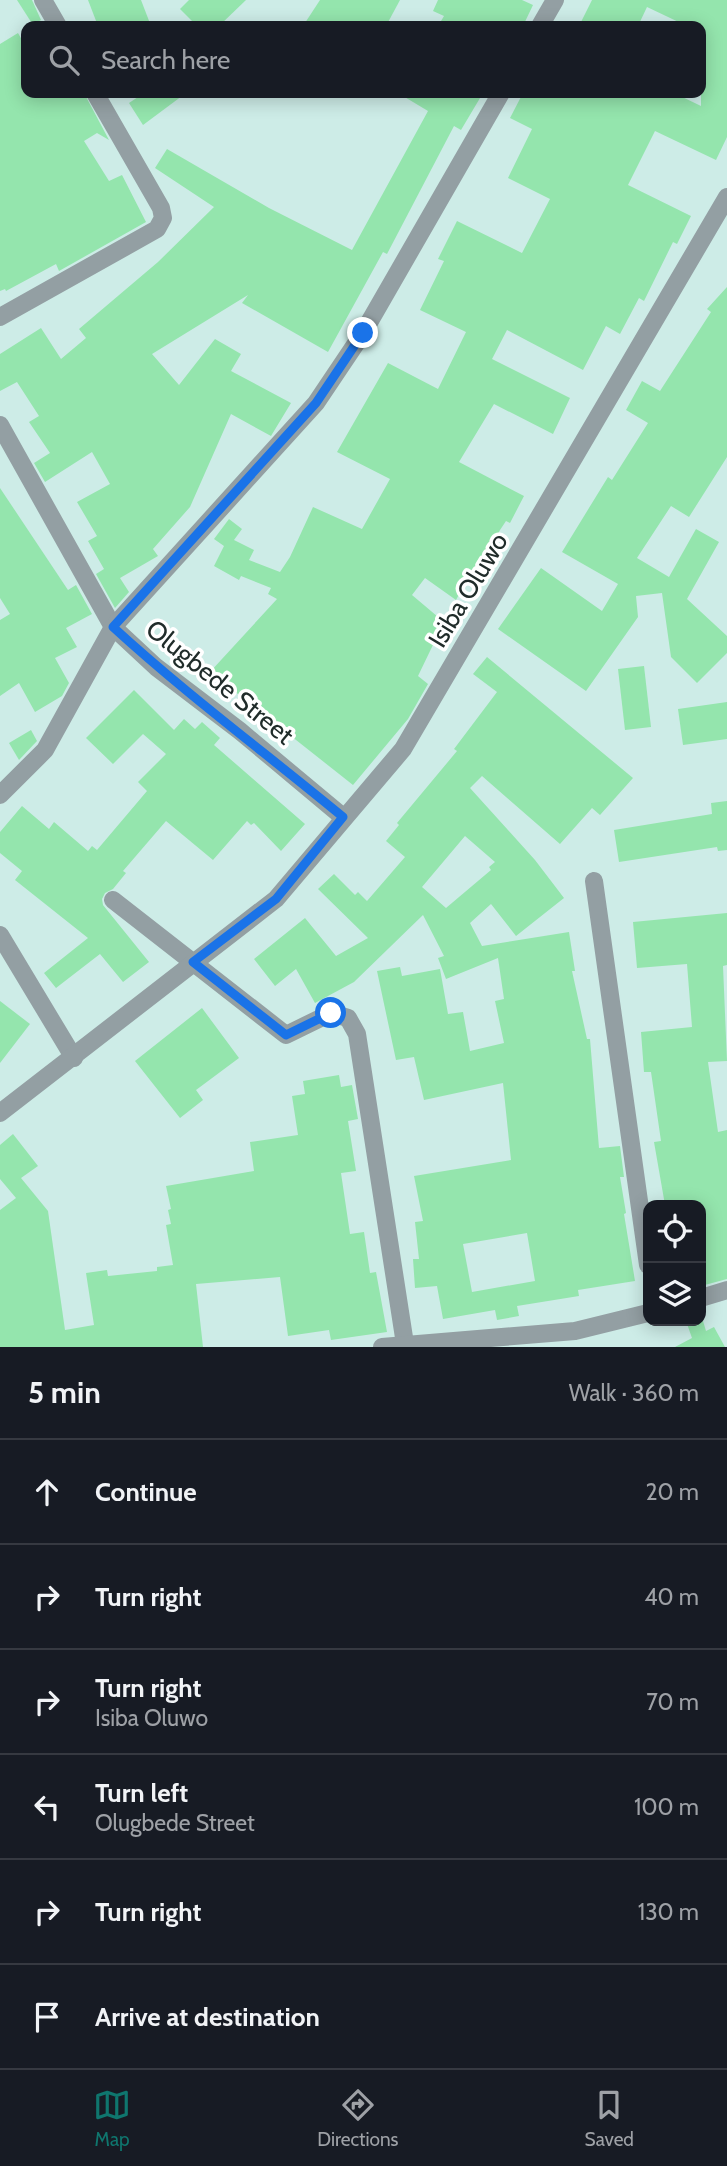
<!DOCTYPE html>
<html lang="en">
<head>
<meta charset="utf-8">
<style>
	:root { --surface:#171b24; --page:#20242c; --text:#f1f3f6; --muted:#9ea1a6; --line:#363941; --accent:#0f766e }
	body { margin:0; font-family:Cabin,sans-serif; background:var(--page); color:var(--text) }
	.controls { position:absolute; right:21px; bottom:21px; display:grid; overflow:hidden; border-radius:14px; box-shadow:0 4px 18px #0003 }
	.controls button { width:63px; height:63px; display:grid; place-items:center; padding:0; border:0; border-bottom:2px solid var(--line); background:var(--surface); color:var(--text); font:35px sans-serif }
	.stop { position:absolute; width:21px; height:21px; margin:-16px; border:5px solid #1a73e8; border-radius:50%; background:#fff }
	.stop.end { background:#1a73e8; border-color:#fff; box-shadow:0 2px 7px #0008 }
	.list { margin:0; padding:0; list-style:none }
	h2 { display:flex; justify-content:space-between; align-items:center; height:91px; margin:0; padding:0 28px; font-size:30px }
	h2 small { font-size:23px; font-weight:400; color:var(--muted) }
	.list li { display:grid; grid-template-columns:46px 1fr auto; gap:21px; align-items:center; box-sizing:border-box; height:105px; padding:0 28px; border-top:2px solid var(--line) }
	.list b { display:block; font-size:26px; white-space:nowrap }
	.list p { margin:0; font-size:23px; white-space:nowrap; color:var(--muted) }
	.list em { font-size:23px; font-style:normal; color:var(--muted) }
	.icon { flex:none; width:38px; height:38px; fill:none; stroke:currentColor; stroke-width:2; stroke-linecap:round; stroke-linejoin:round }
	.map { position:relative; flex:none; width:727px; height:1347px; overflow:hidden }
	.search { position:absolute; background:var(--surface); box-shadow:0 4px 18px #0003; left:21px; right:21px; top:21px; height:77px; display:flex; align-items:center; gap:18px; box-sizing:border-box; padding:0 24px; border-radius:14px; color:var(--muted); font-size:26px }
	.sheet { height:721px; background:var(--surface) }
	nav { display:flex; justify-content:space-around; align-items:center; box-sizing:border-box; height:98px; border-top:2px solid var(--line); background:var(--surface); font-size:19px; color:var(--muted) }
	nav a { display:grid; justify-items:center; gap:4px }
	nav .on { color:var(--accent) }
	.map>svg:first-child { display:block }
	.building { fill:#94e5ad; fill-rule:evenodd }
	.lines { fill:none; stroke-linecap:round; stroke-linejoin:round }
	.minor { stroke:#939fa3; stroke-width:18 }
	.route { stroke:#1a73e8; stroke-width:9 }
	.labels { text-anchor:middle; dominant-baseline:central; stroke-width:7; stroke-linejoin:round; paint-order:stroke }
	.street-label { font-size:26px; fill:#202c2a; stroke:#fff }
</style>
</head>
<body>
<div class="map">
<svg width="727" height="1347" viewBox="0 0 727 1347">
	<rect width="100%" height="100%" fill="#cdece7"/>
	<g class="building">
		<path d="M17,0h15l9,20 -8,5z"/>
		<path d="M88,0h53l10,26h-53z"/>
		<path d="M189,0h57l-27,26h-22l-17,-17z"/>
		<path d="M320,0h80l-14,26h-83z"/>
		<path d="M438,0h84l11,5 -10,21h-85l6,-10 -11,-5z"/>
		<path d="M592,0h135v137l-11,23 -61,-29 -27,54 63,31 -14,28 -4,-2 -29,59 -5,-3 -19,36 -14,-8 -23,44 -76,-40 -15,29 78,39 -17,36 -59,-30 -35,58 65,34 -14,27 -4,-2 -6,9 -27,50 -5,-2 -12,22 -31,-22 -13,17 32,27 -26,54 10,8 -20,35 -55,66 -143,-113 67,-73 -9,-5 3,-6 -30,-12 -2,4 -25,-14 10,-20 -10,-7 15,-20 13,10 -8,11 20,10 -5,10 31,12 10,-15 23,-50 49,22 28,-50 -53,-27 51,-89 50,26 28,-57 -46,-22 24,-49 -6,-2 19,-38 65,32 28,-54 -42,-21 24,-49 -22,-11 13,-25h151l27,13v-80h-14l-40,-19 -9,19h-59z"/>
		<path d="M18,33l8,14v46h58l25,47 -12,-7 -13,8 25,40 13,-6 24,47 -87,49 -3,-7 -50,27 -1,-2 -5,2v-247z"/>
		<path d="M144,93h42l-43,32 -14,-22z"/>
		<path d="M398,93h85l-22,37 -7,-4 -67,128 -4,-2 -55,100 -86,-49 6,-8 -96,59 27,31 36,-46 26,15 -10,17 60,32 -20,33 -40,-22 -41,93 -37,42 5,7 -38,22 9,14 -14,16 -19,-34 8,-5 -16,-28 9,-5 -20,-34 33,-18 -18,-32 -47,30 -11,-19 16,-10 -21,-31 10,-6 -22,-34 -17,9v-37l41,-26 20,31 25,-21 -7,-9 79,-67 56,-55 -59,-39 12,-19 102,59 83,42 76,-139z"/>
		<path d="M727,287v170l-38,60 -18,-11 -34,52 32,19 27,-48 23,13 -32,57 40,37v17l-30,30 -26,-26 -9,-64 -26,3 2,21 -52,74 -88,-62 43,-61 61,43 16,-27 -56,-32 46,-75 4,3 36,-57 -22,-13 16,-29 18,10 51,-79 -4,-3z"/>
		<path d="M0,488l68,102 8,-5 16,29 -26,14 11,19 -22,11 14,25 -7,13 -27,16 -16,-29 -19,13v-76l10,-6 -10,-16z"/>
		<path d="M487,657l146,121 -33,37 -8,-7 -32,36 -78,-68 -12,12 65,72 29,38 -48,38 -25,-32 -21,19 12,23 87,-14 6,39h-3l15,68h3l9,109 21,-2 4,31h-4l6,36 -2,1 11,67 -57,9 1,6 -62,10 2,10 -22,4 -2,-10 -52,9 -6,-33 -22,2 -2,-29h6l-4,-37 8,-1 -9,-45 97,-16 -8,-77 -79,17 -10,-43 -18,3 -19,-89 23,-4 2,9 38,-7 8,45 15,-2 7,39 34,-8 -9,-42 9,-2 -6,-41 -52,21 -8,-21 6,-2 -21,-41 -69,67 -39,21 -19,-34 -21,17 -21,-27 51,-41 31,38 32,-18 -50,-49 16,-15 21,21 3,-3 9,9 38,-44 -19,-16 13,-16 -2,-2 60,-72 -3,-2 43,-57 -24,-18zM465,836l30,26 -6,5 2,3 -45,38 -24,-21zM527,1233l8,48 -63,11 -9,-48z"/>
		<path d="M644,666l7,61 -26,3 -7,-61z"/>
		<path d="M134,690l40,40 10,-11 11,10 7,-7 18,16 -6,7 91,79 -24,27 -27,-28 -3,2 -4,-4 -34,39 -47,-39 -43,50 3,2 -13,16 -8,4 -3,6 1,6 46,57 -26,20 -23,-28 -44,34 -12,-15 44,-35 -73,-58 7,-9 -22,-18v-21l22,-26 27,23 5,-7 34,29 4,-5 5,4 50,-59 -9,-9 28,-28 -23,-20 -30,30 -27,-26z"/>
		<path d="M727,702v37l-44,6 -5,-36z"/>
		<path d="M31,730l6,11 -18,19 -10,-17z"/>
		<path d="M727,801v49l-9,1 -1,-4 -98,15 -5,-32 98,-16 -1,-11z"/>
		<path d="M727,913v52l-4,1 4,95 -19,1 10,70 9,-2v149l-26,7v-81h-36l-11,-63 7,-1 -10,-69h-7l-3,-40 51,-5 -5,-63 -50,4 -4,-46z"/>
		<path d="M0,1001l30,23 -30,39z"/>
		<path d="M202,1008l37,50 -43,32 7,10 -23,18 -45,-57z"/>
		<path d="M339,1075l2,12 11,-2 6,34 -10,2 8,50 -15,2 9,61 14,-2 6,41 6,-1 11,60 -56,8 -2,-10 -41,6 -8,-59 -84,7 7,63h-203v-137l16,-12 -16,-19v-34l13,-11 25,32 -17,12 27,33 17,119 29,-5 -8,-52 21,-3 1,6 49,-5v-4l16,-2 -7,-40 5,-1 -3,-14 3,-1 -5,-23 88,-15 -4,-29 48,-7 -6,-39 13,-2 -2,-13z"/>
		<path d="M686,1321h17l3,10 8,-4 11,20h-50l17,-9z"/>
	</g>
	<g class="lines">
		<g class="minor">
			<path d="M43,0l15,26"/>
			<path d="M540,26l15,-26"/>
			<path d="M0,317l157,-88 6,-11 -2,-10 -66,-115"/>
			<path d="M0,425l113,202 43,40 84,64 103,86"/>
			<path d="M0,795l45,-45 68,-123 203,-224 47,-70 138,-240"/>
			<path d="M594,881l54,384"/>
			<path d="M113,900l173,135 45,-22 17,5 9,16 48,310"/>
			<path d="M0,935l74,123"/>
			<path d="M0,1113l276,-214 127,-150 324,-552"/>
			<path d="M701,1298l26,-8"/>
			<path d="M382,1347l193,-16 73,-18"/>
		</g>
	</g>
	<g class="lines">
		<path class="route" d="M331,1013l-45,22 -93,-73 83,-63 67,-82c-76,-63 -157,-123 -230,-190l203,-224 47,-70"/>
	</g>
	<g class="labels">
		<g class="street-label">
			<text transform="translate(468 590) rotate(-59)">Isiba Oluwo</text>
			<text transform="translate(220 682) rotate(39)">Olugbede Street</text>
		</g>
	</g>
</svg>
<div class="controls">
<button><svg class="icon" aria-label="locate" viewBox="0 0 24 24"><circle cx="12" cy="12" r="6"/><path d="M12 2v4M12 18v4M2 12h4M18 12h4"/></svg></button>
<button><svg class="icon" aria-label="layers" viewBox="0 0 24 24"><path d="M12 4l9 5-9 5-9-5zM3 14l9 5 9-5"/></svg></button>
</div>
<div class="stop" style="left:331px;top:1013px"></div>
<div class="stop end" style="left:363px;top:333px"></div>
<div class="search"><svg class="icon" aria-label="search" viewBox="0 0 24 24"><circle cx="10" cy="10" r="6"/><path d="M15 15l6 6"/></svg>Search here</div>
</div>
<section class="sheet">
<h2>5 min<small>Walk · 360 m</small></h2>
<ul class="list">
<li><svg class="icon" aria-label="ahead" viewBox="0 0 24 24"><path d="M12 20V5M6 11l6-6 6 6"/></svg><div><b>Continue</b></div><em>20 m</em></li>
<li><svg class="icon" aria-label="right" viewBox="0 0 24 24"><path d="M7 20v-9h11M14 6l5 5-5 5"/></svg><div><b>Turn right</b></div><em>40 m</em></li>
<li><svg class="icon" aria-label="right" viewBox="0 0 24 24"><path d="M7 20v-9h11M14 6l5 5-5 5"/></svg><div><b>Turn right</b><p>Isiba Oluwo</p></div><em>70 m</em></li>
<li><svg class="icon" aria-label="left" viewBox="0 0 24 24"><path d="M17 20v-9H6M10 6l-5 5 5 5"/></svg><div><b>Turn left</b><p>Olugbede Street</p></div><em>100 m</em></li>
<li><svg class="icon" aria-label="right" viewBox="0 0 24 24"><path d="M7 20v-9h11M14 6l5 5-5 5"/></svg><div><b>Turn right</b></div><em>130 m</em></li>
<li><svg class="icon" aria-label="arrive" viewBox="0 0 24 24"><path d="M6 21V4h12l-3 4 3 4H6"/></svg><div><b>Arrive at destination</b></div></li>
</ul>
</section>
<nav>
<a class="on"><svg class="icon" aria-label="map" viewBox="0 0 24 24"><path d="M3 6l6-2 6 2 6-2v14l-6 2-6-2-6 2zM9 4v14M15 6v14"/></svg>Map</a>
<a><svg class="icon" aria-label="directions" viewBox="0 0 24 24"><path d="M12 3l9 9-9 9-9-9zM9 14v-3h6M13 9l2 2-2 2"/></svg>Directions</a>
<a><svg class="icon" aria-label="saved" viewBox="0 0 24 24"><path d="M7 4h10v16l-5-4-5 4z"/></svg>Saved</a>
</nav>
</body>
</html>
